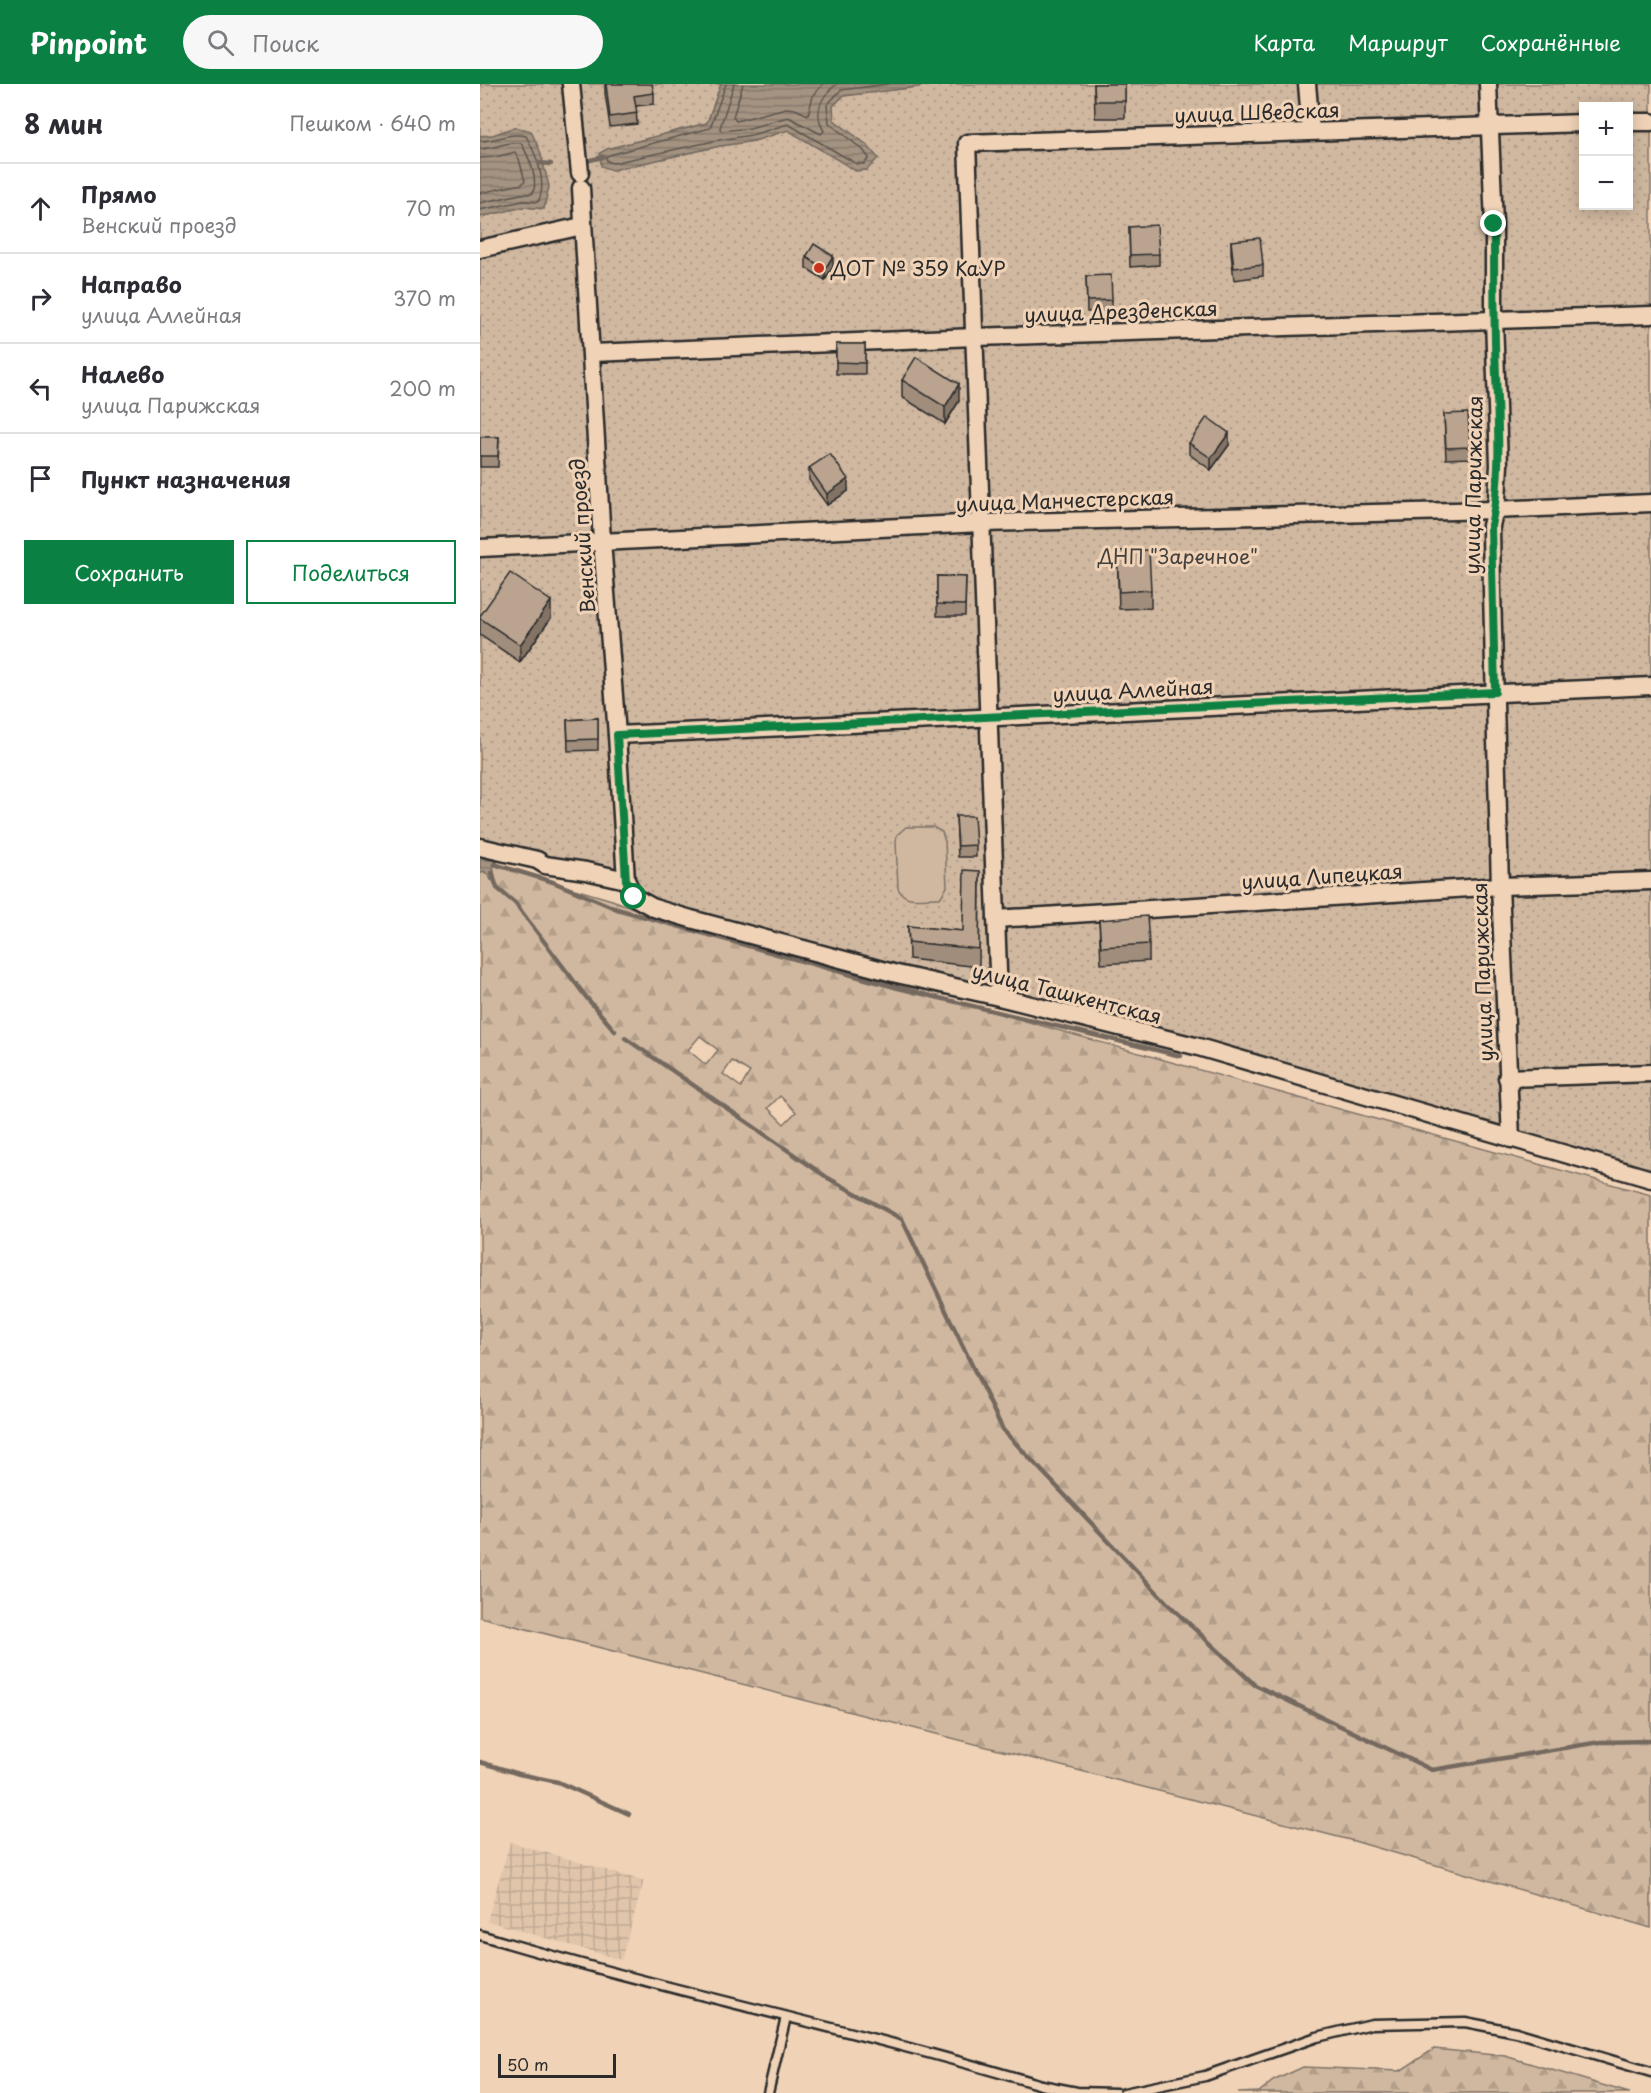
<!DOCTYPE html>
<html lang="ru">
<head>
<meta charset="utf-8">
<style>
	:root { --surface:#fff; --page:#f7f7f7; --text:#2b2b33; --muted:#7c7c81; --line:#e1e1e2; --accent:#0b8043 }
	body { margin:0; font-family:"Playpen Sans",sans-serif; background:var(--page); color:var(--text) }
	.controls { position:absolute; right:18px; top:18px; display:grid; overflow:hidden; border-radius:0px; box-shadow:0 3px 15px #0003 }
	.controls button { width:54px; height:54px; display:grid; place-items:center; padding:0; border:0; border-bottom:2px solid var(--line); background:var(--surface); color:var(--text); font:30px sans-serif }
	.scale { position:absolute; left:18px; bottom:15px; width:118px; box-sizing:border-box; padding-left:6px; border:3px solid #2b2b2b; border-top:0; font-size:16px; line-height:21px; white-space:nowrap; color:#2b2b2b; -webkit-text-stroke:4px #f0d3b7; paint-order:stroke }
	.stop { position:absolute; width:18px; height:18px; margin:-14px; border:4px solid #0b8043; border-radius:50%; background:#fff }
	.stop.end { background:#0b8043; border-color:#fff; box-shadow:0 2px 6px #0008 }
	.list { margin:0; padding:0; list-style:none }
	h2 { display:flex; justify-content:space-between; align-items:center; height:78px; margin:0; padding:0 24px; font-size:26px }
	h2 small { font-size:20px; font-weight:400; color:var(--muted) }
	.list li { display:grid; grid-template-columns:39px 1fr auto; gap:18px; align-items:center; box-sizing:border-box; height:90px; padding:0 24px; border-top:2px solid var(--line) }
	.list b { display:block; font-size:22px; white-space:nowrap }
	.list p { margin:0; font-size:20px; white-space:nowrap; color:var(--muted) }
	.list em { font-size:20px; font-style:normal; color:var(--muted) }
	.actions { display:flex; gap:12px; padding:18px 24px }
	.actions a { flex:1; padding:14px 0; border:2px solid var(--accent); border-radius:0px; text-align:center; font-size:21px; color:var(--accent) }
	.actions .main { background:var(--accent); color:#fff }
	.icon { flex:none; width:33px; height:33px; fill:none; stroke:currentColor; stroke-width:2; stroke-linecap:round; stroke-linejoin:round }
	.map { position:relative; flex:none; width:1171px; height:2009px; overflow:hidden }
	header { display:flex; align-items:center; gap:36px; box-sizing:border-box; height:84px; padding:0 30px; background:var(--accent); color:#fff }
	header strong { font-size:28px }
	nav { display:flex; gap:33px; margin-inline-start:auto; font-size:21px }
	.search { width:420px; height:54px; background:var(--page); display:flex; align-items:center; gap:15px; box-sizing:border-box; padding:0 21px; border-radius:33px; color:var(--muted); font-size:22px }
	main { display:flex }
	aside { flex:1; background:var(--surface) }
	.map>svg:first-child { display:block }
	.industrial { fill:url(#industrial-grid) }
	.grass { fill:url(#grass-dots); stroke:#7e7266; stroke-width:1.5; fill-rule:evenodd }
	.forest { fill:url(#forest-firs); stroke:#7e7266; stroke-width:1.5; fill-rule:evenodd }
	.pitch { fill:#d0b8a0; stroke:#7e7266; stroke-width:1.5 }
	.water { fill:url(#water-rules); stroke:#74695f; stroke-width:1.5 }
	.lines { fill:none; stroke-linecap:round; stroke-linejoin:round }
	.shore { stroke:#5b554d; stroke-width:1.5 }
	.stream { stroke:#74695f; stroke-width:4.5 }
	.lane-casing { stroke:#2b2b2b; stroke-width:13 }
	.street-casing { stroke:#2b2b2b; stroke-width:21 }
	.lane { stroke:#f0d3b7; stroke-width:8 }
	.street { stroke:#f0d3b7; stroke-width:16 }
	.wall { fill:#a08d7c; stroke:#2b2b2b; stroke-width:1.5 }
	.shaded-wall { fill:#827365; stroke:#2b2b2b; stroke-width:1.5 }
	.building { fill:#baa490; stroke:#2b2b2b; stroke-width:1.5 }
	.route { stroke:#0b8043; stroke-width:8 }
	.poi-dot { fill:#c8321e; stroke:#f0d3b7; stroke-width:2 }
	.labels { text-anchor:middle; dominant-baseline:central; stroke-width:6; stroke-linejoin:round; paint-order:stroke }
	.street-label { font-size:20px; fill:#2b2b2b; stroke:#f0d3b7 }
	.poi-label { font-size:20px; fill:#2b2b2b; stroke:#f0d3b7; text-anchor:start }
	.park-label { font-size:20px; fill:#44403d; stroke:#f0d3b7 }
</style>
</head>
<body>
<header>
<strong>Pinpoint</strong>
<div class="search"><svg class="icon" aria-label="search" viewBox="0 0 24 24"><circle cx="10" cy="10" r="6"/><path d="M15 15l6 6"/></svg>Поиск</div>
<nav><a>Карта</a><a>Маршрут</a><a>Сохранённые</a></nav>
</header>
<main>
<aside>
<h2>8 мин<small>Пешком · 640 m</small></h2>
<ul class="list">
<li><svg class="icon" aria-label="ahead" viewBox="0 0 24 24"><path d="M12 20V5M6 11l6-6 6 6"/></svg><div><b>Прямо</b><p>Венский проезд</p></div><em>70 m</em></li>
<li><svg class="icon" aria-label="right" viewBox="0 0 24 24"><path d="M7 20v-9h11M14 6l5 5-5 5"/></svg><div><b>Направо</b><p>улица Аллейная</p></div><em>370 m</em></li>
<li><svg class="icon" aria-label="left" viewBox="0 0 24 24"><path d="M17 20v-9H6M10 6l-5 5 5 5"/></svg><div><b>Налево</b><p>улица Парижская</p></div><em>200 m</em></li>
<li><svg class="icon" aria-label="arrive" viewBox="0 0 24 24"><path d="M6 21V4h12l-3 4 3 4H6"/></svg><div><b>Пункт назначения</b></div></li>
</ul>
<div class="actions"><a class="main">Сохранить</a><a>Поделиться</a></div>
</aside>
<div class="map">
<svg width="1171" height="2009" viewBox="0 0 1171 2009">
	<defs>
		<pattern id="industrial-grid" width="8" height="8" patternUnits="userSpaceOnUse" patternTransform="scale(1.5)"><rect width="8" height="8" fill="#e0c5ab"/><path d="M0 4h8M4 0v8" fill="none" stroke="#c0a993"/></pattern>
		<pattern id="grass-dots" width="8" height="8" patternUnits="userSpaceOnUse" patternTransform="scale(1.5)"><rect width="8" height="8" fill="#d0b8a0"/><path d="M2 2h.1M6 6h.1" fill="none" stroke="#b39e8a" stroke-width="1.8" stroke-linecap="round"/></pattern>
		<pattern id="forest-firs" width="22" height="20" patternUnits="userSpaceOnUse" patternTransform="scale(1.5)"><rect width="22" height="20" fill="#d0b8a0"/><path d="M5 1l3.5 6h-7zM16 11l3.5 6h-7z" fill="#b39e8a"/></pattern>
		<pattern id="water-rules" width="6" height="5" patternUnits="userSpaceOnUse" patternTransform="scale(1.5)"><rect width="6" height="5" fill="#a49381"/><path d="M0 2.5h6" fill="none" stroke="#86786a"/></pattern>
	</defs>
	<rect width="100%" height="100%" fill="#f0d3b7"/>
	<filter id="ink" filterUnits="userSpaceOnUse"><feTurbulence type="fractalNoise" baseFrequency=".0167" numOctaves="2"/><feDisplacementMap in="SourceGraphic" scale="12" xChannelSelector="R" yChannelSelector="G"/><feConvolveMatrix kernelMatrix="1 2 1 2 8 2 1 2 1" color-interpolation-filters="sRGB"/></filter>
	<g filter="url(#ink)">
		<path class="industrial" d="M30,1758l134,39 -23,79 -134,-39z"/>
		<path class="grass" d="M0,0h241l-14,39 -100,26 5,21 108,-24 34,-5 34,-11 68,40 11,-25 -34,-25v-14l10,-10 75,-9 12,-3h721v1095l-122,-35 -880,-238 -30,-27 -139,-32v-630l44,-10 20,2 -29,-82 -22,8 -13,1zM1104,22h44v100h-44z"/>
		<g class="forest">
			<path d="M16,782l116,34 57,21 645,181 337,93v733l-297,-87 -874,-224v-743l4,-4 4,3 3,7 4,-3 -2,-10zM220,952l18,14 -12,15 -18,-15zM252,977l18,11 -9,15 -18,-13zM300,1012l16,16 -12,12 -16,-16z"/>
			<path d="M954,1965l71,7 124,37h-391l21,-1 14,-11 30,-14 97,4z"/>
		</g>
		<path class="pitch" d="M426,743h27l9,5 3,10 2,45 -7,11c-15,-1 -36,6 -42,-10l-2,-47 1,-6z"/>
		<g class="water">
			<path d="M241,0h209l-12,3 -75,9 -10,10 1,14 33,25 11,13 -11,12 -11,1 -68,-41 -34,11 -34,5 -108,24 -11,-4 -1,-13 7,-4 100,-26z"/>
			<path d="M35,43l16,4 9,20 9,35 -5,23 -20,-2 -44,10v-81l13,-1z"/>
			<path d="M8,771l5,2 5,7 -5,4 2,9 -2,4 -9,-10 -4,3v-16z"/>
		</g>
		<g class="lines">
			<g class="shore">
				<path d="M246,0l-16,44 -101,27 -3,2 1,4 6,2 106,-23 33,-5 36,-11 69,40h7l5,-6 -6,-8 -34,-27 -2,-18 14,-15 48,-6"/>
				<path d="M254,0l-14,44 1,3 29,-3 38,-11 33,17 3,-3c-11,-19 -3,-35 13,-47"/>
				<path d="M263,0l-10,33 3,4 50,-13 9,1 13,6 5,-19 10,-12"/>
				<path d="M0,57c16,0 30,-9 46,-5 10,18 22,47 12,66l-15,-1 -43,9"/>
				<path d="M0,65c12,0 32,-9 41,-6 7,12 19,38 11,51h-11l-41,9"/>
				<path d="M0,74l16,-1 19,-5 4,7 6,22 -3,3 -42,9"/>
			</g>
			<g class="stream">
				<path d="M106,77l17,-4"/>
				<path d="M59,79l12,1"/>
				<path d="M14,780l59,18 64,27 281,79 283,68"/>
				<path d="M12,789l5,15 18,15 71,94 29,34"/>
				<path d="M145,954l203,140 74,41 101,211 166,175 86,80 177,85 168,-28 51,-1"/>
				<path d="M0,1678l39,12 39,8 71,32"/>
			</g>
			<g class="lane-casing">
				<g id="lane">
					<path d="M0,1851c185,56 375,94 561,150l36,7 39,1"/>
					<path d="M288,2009l18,-76"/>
					<path d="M644,2009l81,-17 112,-39 55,-13 93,-2 51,10 135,40"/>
				</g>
			</g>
			<g class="street-casing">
				<g id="street">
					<path d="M91,0l9,89"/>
					<path d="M827,0l4,47"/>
					<path d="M1008,0l6,140v95l5,146 -2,34 -6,27 1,66 8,294 11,253"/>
					<path d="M1148,38h23"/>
					<path d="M101,104l21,353 15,194 9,145 8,17 20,11 37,11 206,55 102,23 196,49 456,133"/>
					<path d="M0,165l102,-23"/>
					<path d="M113,269l382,-16 676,-22"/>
					<path d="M0,464l501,-25 513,-13 157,-7"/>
					<path d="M137,651l1034,-49"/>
					<path d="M0,763l57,13 8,5 41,6 40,9"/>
					<path d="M516,835l504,-33 151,-5"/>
					<path d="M519,913l-32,-854 617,-20"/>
					<path d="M1027,994l144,-5"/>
				</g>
			</g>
			<use href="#lane" class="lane"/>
			<use href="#street" class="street"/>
		</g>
		<g class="wall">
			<path d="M125,0l49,9v11l-18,2 1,18 -27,3 -5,-34z"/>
			<path d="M614,0h31v34h-30z"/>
			<path d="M649,143l30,27v11l-29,2z"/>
			<path d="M751,157l32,24v11l-29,4 -3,-27z"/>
			<path d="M326,173l27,10 -8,13 -19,-12z"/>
			<path d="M606,192l26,24v11l-25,1z"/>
			<rect x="356" y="260" width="29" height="30"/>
			<path d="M422,296l57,21 -14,23 -43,-27z"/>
			<path d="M964,330l26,33v11l-24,1z"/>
			<path d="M0,353h19l-1,30h-18z"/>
			<path d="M709,359l40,2 -18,25 -22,-16z"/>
			<path d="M329,384l39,23 -21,14 -18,-25z"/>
			<path d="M637,467l34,39v18l-32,1z"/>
			<path d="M457,492l29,1 -1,39h-28z"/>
			<path d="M0,532l71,2 -31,44 -40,-27z"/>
			<path d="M118,634v32l-30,1 -1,-31z"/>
			<path d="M476,732l20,29v12h-18z"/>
			<path d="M500,787l-1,96 -70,-8 -1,-33 55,5z"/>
			<path d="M619,836l50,24v17l-48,3z"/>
		</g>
		<g class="shaded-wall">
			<path d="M353,172v11l-8,13v-11z"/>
			<path d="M479,300v17l-14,23v-17z"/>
			<path d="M749,349v12l-18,25v-12z"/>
			<path d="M368,395v12l-21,14v-11z"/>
			<path d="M71,517v17l-31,44v-17z"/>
		</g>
		<g class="building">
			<path d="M126,0h46l2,9 -20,3 3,17 -27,4z"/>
			<path d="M614,0h31v17h-30z"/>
			<path d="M677,141l2,29 -29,1 -1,-28z"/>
			<path d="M780,154l3,27 -29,3 -3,-27z"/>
			<path d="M334,160l19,12 -8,13 -19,-12z"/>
			<path d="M631,191l1,25 -25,1 -1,-25z"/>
			<path d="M356,260h29v19l-29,-1z"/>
			<path d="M436,273l43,27 -14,23 -43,-27z"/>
			<path d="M988,329l2,34 -24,1 -2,-34z"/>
			<path d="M727,333l22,16 -18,25 -22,-15z"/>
			<path d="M0,353h19l-1,19h-18z"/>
			<path d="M350,370l18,25 -21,15 -18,-26z"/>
			<path d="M669,466l2,40 -32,2 -2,-41z"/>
			<path d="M30,489l41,28 -31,44 -40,-27v-2z"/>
			<path d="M457,492l29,1 -1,28 -28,-1z"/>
			<path d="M118,634v21l-30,1 -1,-20z"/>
			<path d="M476,732h18l2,29 -18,1z"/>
			<path d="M484,786l16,1 -1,78 -70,-7 -1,-16 55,5z"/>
			<path d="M667,832l2,28 -48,3 -2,-27z"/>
		</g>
	</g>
	<g class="lines" filter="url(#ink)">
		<path class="route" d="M154,813l-8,-17 -9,-145 878,-43 -4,-166c11,-51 7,-99 5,-151 -2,-50 -2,-101 -2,-151"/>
	</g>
	<circle class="poi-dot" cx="339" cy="184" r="6"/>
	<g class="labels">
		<g class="street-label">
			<text transform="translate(777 28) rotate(-2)">улица Шведская</text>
			<text transform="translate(641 227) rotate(-2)">улица Дрезденская</text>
			<text transform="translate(993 401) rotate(-89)">улица Парижская</text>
			<text transform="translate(585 416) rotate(-2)">улица Манчестерская</text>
			<text transform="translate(102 452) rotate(-94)">Венский проезд</text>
			<text transform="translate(653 606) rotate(-3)">улица Аллейная</text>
			<text transform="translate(842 792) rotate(-4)">улица Липецкая</text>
			<text transform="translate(1002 888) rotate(-92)">улица Парижская</text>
			<text transform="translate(587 909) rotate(14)">улица Ташкентская</text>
		</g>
		<g class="poi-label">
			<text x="351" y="184">ДОТ № 359 КаУР</text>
		</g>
		<g class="park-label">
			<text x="698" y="472">ДНП "Заречное"</text>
		</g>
	</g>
</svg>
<div class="controls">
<button>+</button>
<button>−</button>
</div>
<div class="scale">50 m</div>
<div class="stop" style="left:154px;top:813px"></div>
<div class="stop end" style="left:1014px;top:140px"></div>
</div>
</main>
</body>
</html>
